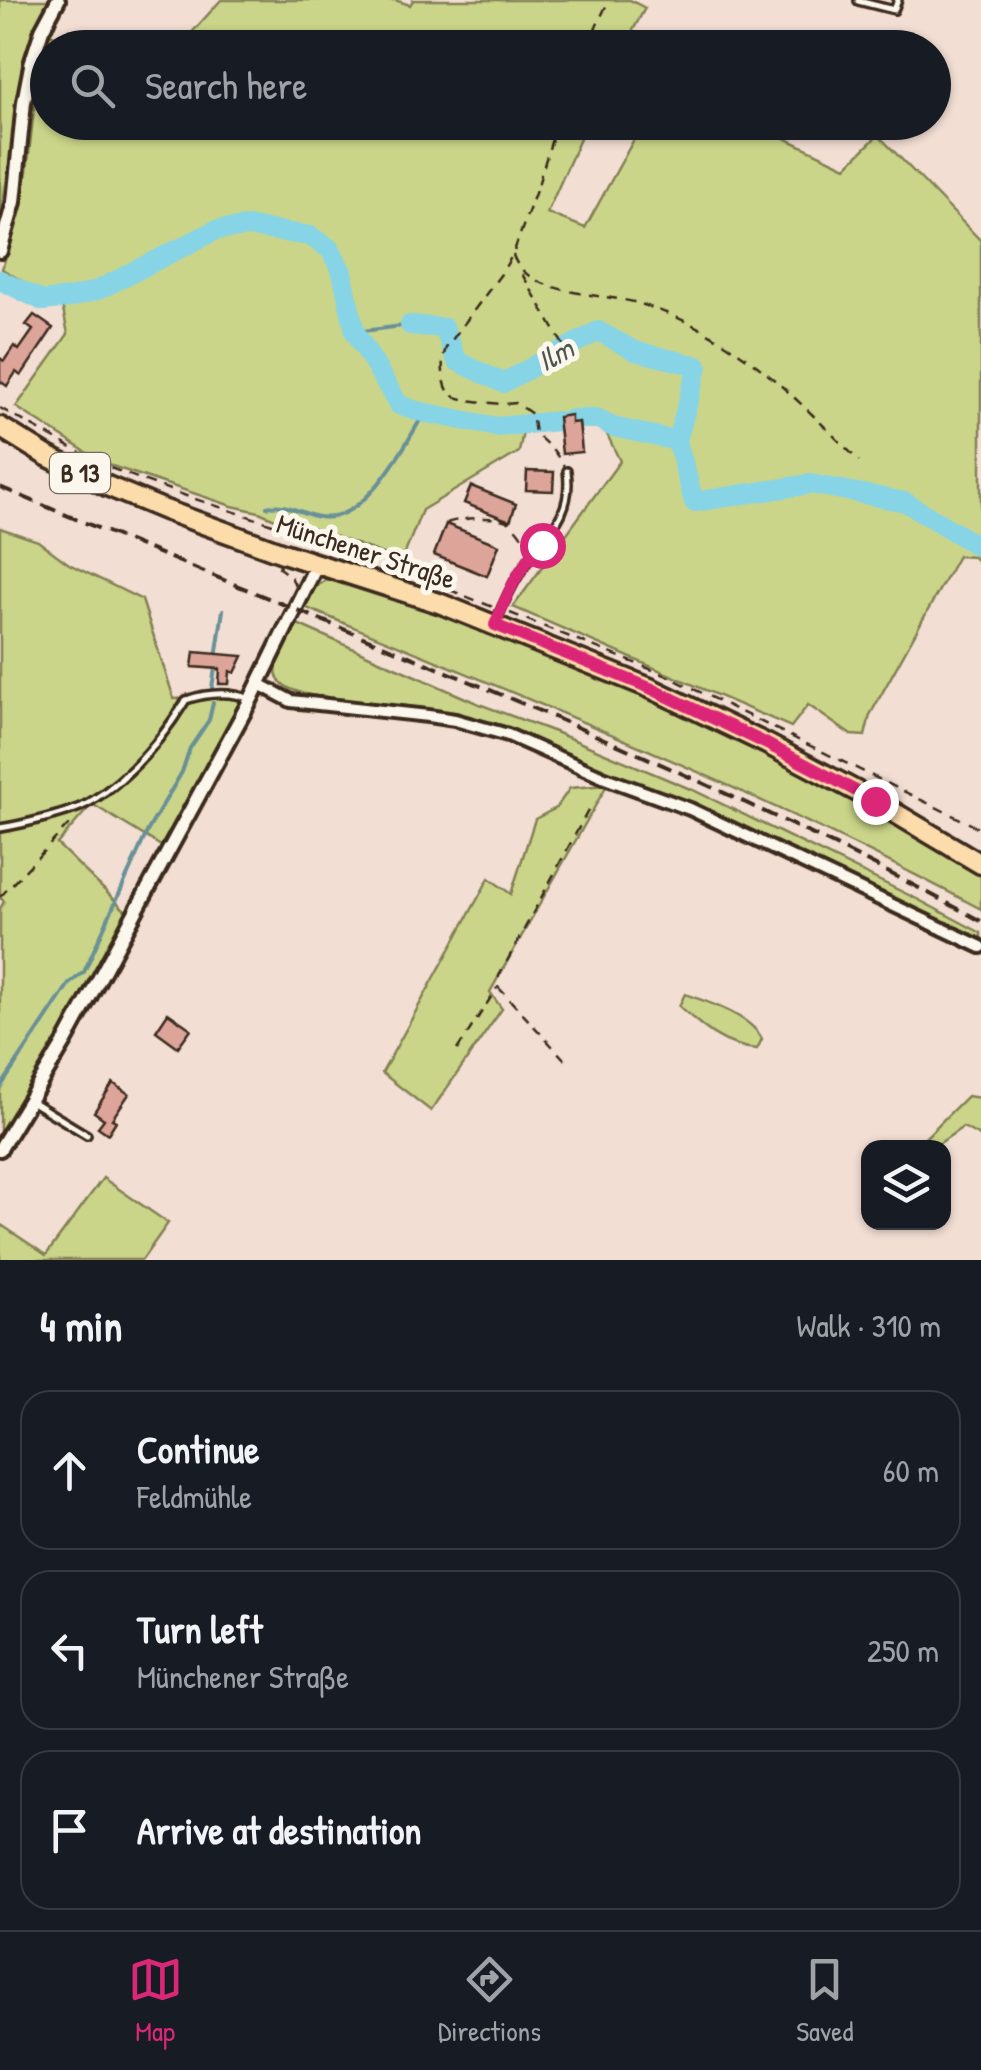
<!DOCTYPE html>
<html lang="en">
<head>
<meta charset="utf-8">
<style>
	:root { --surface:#171b24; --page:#20242c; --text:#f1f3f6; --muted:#9ea1a6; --line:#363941; --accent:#db2777 }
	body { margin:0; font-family:"Patrick Hand",sans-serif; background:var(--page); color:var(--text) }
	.controls { position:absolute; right:30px; bottom:30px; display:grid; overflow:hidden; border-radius:20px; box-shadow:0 2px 8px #0004 }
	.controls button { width:90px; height:90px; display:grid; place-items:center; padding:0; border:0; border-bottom:2px solid var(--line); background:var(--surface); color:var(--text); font:50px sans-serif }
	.stop { position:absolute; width:30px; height:30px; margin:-22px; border:8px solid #db2777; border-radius:50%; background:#fff }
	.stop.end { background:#db2777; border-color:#fff; box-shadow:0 2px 10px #0008 }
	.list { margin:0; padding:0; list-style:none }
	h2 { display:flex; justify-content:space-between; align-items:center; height:130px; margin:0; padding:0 40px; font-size:42px }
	h2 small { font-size:32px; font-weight:400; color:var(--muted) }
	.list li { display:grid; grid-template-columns:65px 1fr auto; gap:30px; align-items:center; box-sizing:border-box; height:160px; margin:0 20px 20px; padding:0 20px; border:2px solid var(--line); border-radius:30px }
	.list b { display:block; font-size:38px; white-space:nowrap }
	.list p { margin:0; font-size:32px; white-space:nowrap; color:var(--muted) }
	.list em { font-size:32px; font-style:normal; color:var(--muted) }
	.icon { flex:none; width:55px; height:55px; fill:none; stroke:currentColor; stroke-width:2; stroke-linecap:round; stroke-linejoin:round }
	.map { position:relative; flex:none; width:981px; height:1260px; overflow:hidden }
	.search { position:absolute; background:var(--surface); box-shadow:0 2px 8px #0004; left:30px; right:30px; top:30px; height:110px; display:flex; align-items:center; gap:25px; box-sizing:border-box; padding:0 35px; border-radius:55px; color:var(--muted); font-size:38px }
	.sheet { height:670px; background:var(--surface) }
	nav { display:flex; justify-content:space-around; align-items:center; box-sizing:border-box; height:140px; border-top:2px solid var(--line); background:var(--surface); font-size:28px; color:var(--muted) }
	nav a { display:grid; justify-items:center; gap:5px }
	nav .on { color:var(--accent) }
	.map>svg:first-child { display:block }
	.green { fill:#cad589; stroke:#828054; stroke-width:2.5 }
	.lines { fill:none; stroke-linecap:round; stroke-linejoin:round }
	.stream { stroke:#699096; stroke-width:4 }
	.river { stroke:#87d4e6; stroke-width:20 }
	.building { fill:#dda49a; stroke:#3b2a1e; stroke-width:2.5 }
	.service-casing { stroke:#3b2a1e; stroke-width:12 }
	.minor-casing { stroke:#3b2a1e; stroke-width:18 }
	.tertiary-casing { stroke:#3b2a1e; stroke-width:20 }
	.primary-casing { stroke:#3b2a1e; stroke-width:25 }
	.path { stroke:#3b2a1e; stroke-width:2.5; stroke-dasharray:10 8; stroke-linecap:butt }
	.service { stroke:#fbf7ec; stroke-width:5 }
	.minor { stroke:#fbf7ec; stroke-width:10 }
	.tertiary { stroke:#fbf7ec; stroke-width:12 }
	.primary { stroke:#fddcac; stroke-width:18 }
	.rail { stroke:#3b2a1e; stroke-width:4; stroke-dasharray:15 8; stroke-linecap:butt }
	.route { stroke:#db2777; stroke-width:12 }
	.labels { text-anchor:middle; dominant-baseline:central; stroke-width:10; stroke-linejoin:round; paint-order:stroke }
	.shield { fill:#fbf7ec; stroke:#75685c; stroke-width:2.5 }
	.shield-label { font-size:25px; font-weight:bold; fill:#3b2a1e }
	.street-label { font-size:28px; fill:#3b2a1e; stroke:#fbf7ec }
	.water-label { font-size:30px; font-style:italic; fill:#4e5450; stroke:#fbf7ec }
</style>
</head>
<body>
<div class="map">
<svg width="981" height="1260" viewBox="0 0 981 1260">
	<rect width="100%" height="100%" fill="#f2ded3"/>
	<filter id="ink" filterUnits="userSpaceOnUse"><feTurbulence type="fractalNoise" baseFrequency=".01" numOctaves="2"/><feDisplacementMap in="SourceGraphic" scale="20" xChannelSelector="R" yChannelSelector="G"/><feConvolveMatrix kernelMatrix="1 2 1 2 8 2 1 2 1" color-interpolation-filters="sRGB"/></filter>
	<g filter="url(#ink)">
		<g class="green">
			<path d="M0,0h52l-15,25 -9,26 -28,169z"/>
			<path d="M221,0h174l15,5 3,-5h217l15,8 -21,39h-445z"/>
			<path d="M50,34l32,13 -34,1v74l539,1 -40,90 38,15 58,-105h110l93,44 32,-32 103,106v322l-8,-6 -15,-1 -88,159 -5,21 -14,-1 -43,-30 -17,22 -278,-120 107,-146 -19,-39 -77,5 -5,25 -97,58 -20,51 -87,-32h-17l-39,-17 -27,-6 -129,-43 -87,-56 52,-73 -6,-29 -60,-36c10,-32 21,-65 25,-98 6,-48 8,-91 23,-137z"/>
			<path d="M0,528l38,13 31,23 73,36 32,99 56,-4 12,6 -81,145 -69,-42 -35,40 71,69 -97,177 -31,49v-230l4,-8 -4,-3z"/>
			<path d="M335,577l79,27 82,33 94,33 190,87 201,115v37c-219,-117 -449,-209 -679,-303 9,-13 16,-26 33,-29z"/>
			<path d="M295,623l184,81 76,28 140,59 224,109 62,33v14l-90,-49 -139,-67 -142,-58 -94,-41 -80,-22 -120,-14c-59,-10 -40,-33 -21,-73z"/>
			<path d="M607,785l-117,207 12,17 -71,102 -49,-38 107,-195 22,16 24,-75 21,-11 14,-20z"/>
			<path d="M685,994c23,8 66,22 77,45l-5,10c-33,-2 -55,-22 -78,-43z"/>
			<path d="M967,1096l14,2v39l-18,-10 -29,20h-8l-1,-9z"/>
			<path d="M103,1178l65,45 -26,37h-142v-36l46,31z"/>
		</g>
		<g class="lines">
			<g class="stream">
				<path d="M355,332l55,-7"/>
				<path d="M267,507c18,-6 34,7 52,10 45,8 86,-71 105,-104"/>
				<path d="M216,658l7,-48"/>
				<path d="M212,688l3,-20"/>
				<path d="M0,1088l69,-104 15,-12 64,-142 34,-58 8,-24 19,-28 4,-17"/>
			</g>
			<g class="river">
				<path d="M0,280l43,21 27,-3 28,-8 118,-60 34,-3 60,9 20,13 12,23 13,60 44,73 18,6 80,16 61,-6"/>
				<path d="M410,325l34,3 13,33 46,22 95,-52 37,20 63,15 -21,75 17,61 116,-18 95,18 76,46"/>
				<path d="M571,419h28l14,8 64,14"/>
			</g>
		</g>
		<g class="building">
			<path d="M34,315l19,13 -32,48 -5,-4 -9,14 -7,-5v-23l4,3 10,-15 5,4 14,-20 -7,-5z"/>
			<path d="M571,415v8l8,-1 3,30 -20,2 -4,-37z"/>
			<path d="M527,471l27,1 -1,19 -27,-1z"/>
			<path d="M471,486l45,18 -6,17 -46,-18z"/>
			<path d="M446,524l53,21 -12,31 -53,-21z"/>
			<path d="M194,652l49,4 -8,17 -5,-2 -1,13h-10l1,-15 -28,-2z"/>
			<path d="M168,1013l23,16 -13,18 -22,-16z"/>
			<path d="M113,1083l16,11 -17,25 4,2 -8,13 -10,-7 6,-8 -10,-7z"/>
		</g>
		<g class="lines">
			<g class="service-casing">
				<g id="service">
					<path d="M858,1l36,9 4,-10"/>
					<path d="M496,622c7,-18 15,-35 25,-51 21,-34 53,-52 46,-100"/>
					<path d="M0,828c20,-3 75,-16 90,-26 41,-25 72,-63 96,-102 21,-7 43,-9 64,-1"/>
					<path d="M31,1101l56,34"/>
				</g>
			</g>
			<g class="minor-casing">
				<path id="minor" d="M259,684l32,17 137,15 27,4 53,15 97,43 85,31 291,138"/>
			</g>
			<g class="tertiary-casing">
				<g id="tertiary">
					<path d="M0,251l14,-49 10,-100 8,-41 10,-31 16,-30"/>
					<path d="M0,1149l66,-109 185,-341 66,-135"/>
				</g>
			</g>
			<g class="primary-casing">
				<path id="primary" d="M0,427l47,29 60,30 58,24 118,43 156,50 211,85 117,56 108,57 106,63"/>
			</g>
			<g class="path">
				<path d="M586,48l23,-48"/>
				<path d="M557,122l-18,60 -26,72 -12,20 -55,74c-3,9 -4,15 -3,24 3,25 10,26 32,29 15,2 26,4 41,2l16,11 3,19 19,18 10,15"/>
				<path d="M513,255c13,41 90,38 124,48 97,29 153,89 222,158"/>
				<path d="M522,274l47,81"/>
				<path d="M0,408l102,57 87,32 139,45 165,65"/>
				<path d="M447,523c11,-5 49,-7 60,-2 9,5 16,18 22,26"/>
				<path d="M280,565l-1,3 12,9 4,8"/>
				<path d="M510,613l155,62 316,154"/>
				<path d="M0,897l73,-77"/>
				<path d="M457,1050l40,-62"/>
				<path d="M565,1060l-67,-73 1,-11 91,-169"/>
			</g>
			<use href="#service" class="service"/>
			<use href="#minor" class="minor"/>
			<use href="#tertiary" class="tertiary"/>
			<use href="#primary" class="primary"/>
			<path class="rail" d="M0,487c329,140 666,263 981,434"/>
		</g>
	</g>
	<g class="lines" filter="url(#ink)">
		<path class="route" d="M542,545c-23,20 -36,52 -47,80l155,63 117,56 108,57"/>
	</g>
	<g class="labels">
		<rect class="shield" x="50" y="453" width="60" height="40" rx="8"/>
		<g class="shield-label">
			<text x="80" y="473">B 13</text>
		</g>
		<g class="street-label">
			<text transform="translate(366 551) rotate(18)">Münchener Straße</text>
		</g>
		<g class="water-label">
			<text transform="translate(555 354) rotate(-29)">Ilm</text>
		</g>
	</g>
</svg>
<div class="controls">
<button><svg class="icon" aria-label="layers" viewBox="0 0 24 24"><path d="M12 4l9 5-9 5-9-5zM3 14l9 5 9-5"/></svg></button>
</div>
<div class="stop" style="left:542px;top:545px"></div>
<div class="stop end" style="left:875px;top:801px"></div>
<div class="search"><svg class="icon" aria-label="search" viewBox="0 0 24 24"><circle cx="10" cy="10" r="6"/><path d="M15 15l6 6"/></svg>Search here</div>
</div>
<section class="sheet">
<h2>4 min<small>Walk · 310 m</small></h2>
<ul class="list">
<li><svg class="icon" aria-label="ahead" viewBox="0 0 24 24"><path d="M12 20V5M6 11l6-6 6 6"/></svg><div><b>Continue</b><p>Feldmühle</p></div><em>60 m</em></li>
<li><svg class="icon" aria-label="left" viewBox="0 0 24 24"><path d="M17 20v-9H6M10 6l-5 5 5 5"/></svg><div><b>Turn left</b><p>Münchener Straße</p></div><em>250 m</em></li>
<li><svg class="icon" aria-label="arrive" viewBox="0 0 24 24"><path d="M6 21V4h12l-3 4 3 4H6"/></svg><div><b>Arrive at destination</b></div></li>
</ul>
</section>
<nav>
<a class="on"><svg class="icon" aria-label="map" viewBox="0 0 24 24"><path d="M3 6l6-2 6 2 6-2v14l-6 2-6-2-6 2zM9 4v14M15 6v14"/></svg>Map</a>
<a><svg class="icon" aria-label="directions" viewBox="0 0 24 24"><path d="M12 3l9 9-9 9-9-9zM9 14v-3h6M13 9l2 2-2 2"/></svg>Directions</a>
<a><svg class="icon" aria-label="saved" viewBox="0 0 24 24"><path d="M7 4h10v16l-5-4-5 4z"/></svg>Saved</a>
</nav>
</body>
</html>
